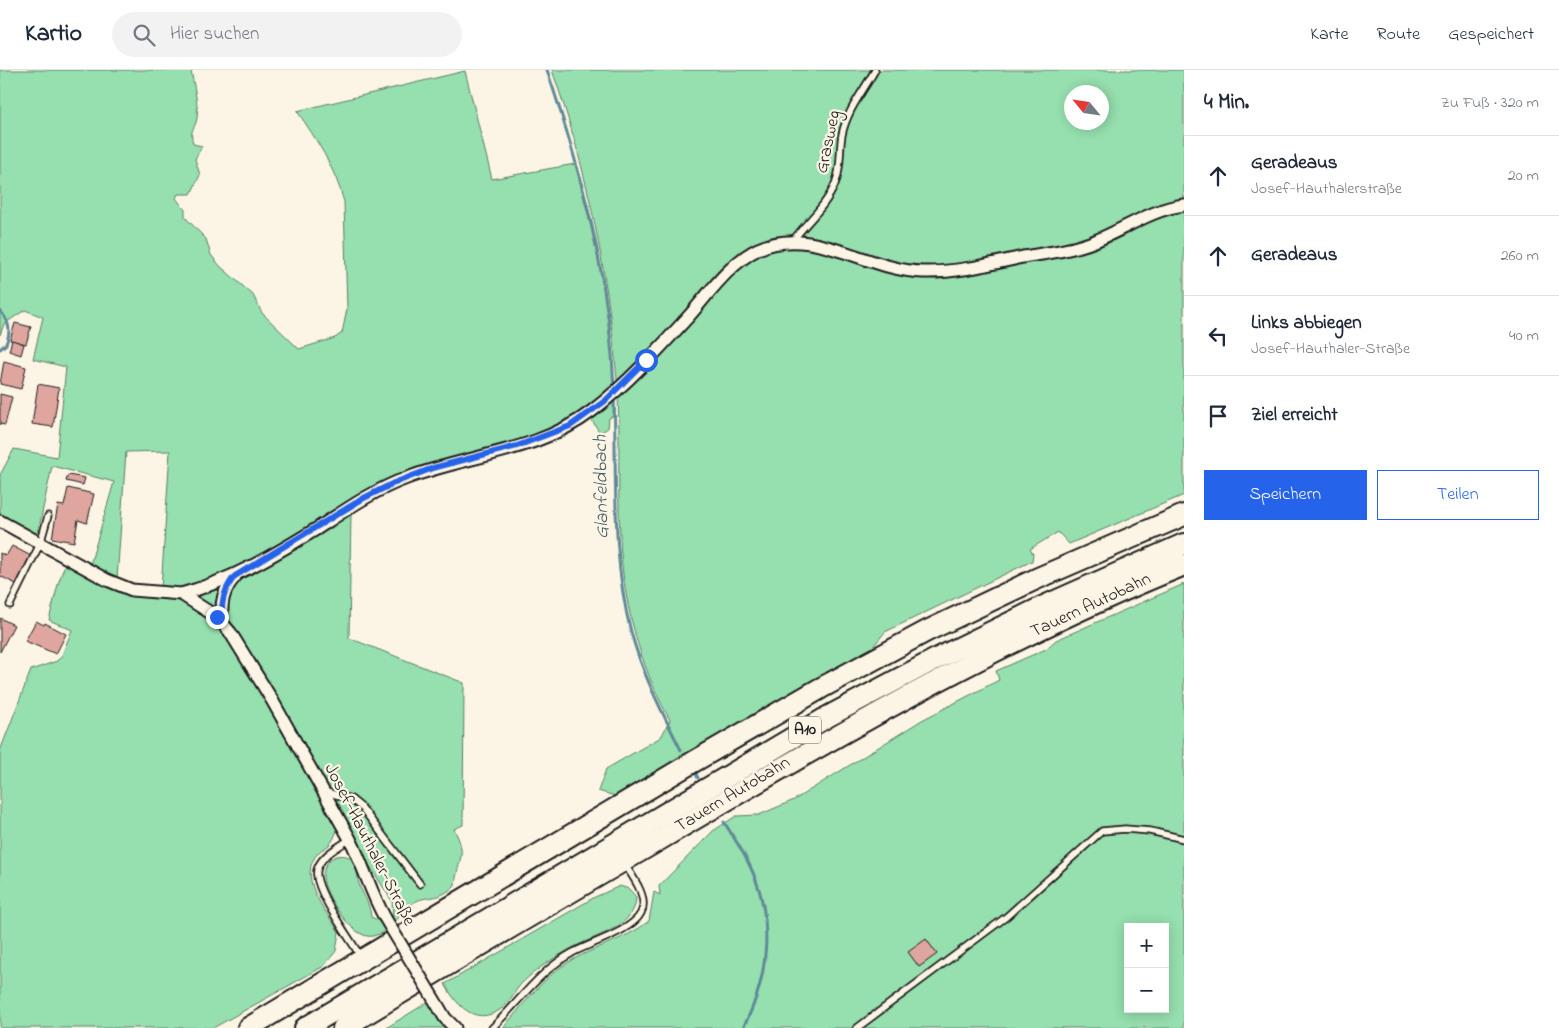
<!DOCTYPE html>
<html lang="de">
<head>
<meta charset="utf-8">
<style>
	:root { --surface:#fff; --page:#f2f2f3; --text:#1f2937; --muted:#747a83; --line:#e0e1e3; --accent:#2563eb }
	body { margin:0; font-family:"Indie Flower",sans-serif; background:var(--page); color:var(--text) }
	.controls { position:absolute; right:15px; bottom:15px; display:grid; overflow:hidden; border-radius:0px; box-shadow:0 2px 12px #0003 }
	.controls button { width:45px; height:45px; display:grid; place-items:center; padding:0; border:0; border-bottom:1px solid var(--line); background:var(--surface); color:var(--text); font:25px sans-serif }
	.compass { position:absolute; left:1064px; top:15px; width:45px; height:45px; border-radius:50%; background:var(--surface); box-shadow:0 2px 12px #0003; rotate:299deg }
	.stop { position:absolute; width:15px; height:15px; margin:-11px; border:4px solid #2563eb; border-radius:50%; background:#fff }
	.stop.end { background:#2563eb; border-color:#fff; box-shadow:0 1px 5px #0008 }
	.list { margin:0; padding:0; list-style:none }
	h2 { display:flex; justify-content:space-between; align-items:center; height:65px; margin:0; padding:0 20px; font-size:21px }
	h2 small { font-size:16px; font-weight:400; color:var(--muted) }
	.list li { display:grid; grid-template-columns:32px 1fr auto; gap:15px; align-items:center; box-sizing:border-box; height:80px; padding:0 20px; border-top:1px solid var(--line) }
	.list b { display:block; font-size:19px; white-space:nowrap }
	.list p { margin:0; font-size:16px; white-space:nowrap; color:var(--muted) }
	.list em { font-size:16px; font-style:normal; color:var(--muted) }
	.actions { display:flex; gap:10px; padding:15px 20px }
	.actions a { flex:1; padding:11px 0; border:1px solid var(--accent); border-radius:0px; text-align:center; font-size:18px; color:var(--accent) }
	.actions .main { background:var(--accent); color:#fff }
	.icon { flex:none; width:28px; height:28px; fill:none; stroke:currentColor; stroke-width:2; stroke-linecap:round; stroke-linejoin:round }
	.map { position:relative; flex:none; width:1184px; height:958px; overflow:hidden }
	header { display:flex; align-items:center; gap:30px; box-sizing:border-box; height:70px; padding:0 25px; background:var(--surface); border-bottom:1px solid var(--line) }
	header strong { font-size:24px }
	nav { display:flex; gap:28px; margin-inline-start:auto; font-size:18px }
	.search { width:350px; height:45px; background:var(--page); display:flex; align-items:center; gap:12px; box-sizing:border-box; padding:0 18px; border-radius:28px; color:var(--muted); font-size:19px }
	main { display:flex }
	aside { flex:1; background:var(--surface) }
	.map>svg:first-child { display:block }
	.green { fill:#96dfae; stroke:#597e65; fill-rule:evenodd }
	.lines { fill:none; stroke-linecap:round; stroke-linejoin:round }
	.stream { stroke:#5e8a98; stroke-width:3 }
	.building { fill:#dfa59f; stroke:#1c1c1c }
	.lane-casing { stroke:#1c1c1c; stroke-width:9 }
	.street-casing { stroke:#1c1c1c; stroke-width:15 }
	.highway-casing { stroke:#1c1c1c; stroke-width:24 }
	.lane { stroke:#fcf5e5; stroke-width:5.5 }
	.street { stroke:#fcf5e5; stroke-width:11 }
	.highway { stroke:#fcf5e5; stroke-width:20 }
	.street-bridge-casing { stroke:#1c1c1c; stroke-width:15; stroke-linecap:butt }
	.street-bridge { stroke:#fcf5e5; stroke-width:11 }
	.route { stroke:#2563eb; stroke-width:6 }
	.labels { text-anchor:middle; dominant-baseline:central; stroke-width:4.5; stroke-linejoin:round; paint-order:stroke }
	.shield { fill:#fcf5e5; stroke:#5f5d58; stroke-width:1 }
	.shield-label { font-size:16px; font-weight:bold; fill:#1c1c1c }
	.street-label { font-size:18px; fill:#1c1c1c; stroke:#fcf5e5 }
	.water-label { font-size:19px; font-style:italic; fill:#425c64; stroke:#fcf5e5 }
</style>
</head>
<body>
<header>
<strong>Kartio</strong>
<div class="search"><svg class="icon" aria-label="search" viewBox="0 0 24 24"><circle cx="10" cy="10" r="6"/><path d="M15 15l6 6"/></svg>Hier suchen</div>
<nav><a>Karte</a><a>Route</a><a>Gespeichert</a></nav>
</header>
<main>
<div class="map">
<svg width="1184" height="958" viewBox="0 0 1184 958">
	<rect width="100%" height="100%" fill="#fcf5e5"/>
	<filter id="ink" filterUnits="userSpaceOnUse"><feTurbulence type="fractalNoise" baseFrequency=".02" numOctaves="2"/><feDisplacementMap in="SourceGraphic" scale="10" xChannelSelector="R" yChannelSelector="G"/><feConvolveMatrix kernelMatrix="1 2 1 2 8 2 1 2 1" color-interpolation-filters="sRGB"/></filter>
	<g filter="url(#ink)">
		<g class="green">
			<path d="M0,0h191c2,12 8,36 6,48 -2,12 -8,10 -4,26l9,2 -7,13 5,16 -9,19h-13l-2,4 9,12v7l21,22 5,16 9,11 33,29 9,18 37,36 36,-11 7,-5 5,-24 -3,-107c-9,-34 -27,-62 -47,-91l168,-40 27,108 83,-15c21,79 42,169 38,252l-4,2 -1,10 -8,5 -9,-14 -27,15 -161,50 -52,29 -2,125 115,45 -1,142 -9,4c14,27 4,29 1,56 -16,17 -28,9 -42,18 -15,10 -19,29 -40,33 -20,5 -50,-43 -50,-59 0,-18 17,-28 31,-17 4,9 3,19 6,27 5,11 10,18 11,30l11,5 11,-5 -1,-16 -26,-41 -8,-19 -18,-28c-2,11 -3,24 -11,32 -3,3 -7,4 -10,7 -24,24 7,59 20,80l-3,19 -12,15 -111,62h-213v-277l31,-81 26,-9 5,-6 10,-25 -23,-10 9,-36 11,-31 21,12 24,-83 -62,-16 -15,71 -37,-22v-40l14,-26 43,8 9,-90 -33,-8 10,-42 -18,-7 -21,14 -4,11zM170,381l-9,138 -32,-5 -12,-5 9,-127z"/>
			<path d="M552,0h632v425l-115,49 -11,-12 -28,17 3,5 -1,7 -147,71 -13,16 -119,66 -53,33 -85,49 -17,-5 8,-22 55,-32 9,-17c-31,-55 -48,-122 -50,-184 -3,-52 1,-104 -3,-156 -9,-106 -29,-209 -65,-310zM1072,22h30v30h-30z"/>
			<path d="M1184,514v444h-681c18,-21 36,-45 58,-61 26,-19 64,-26 88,-46l5,-29 6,3 -1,-9 54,-55 23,-15 23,-1 35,-15 128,-80 77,-40 -3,-9 50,-22 10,-9zM1128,857h37v82h-37z"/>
			<path d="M620,816l9,3 7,8c0,29 -37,37 -58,48 -20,10 -41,23 -57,39 -6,7 -10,15 -16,22 -26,22 -47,3 -60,-22l150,-87z"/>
			<path d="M428,932l16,26h-58z"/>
		</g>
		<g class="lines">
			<g class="stream">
				<path d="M547,0c35,104 63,208 67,319"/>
				<path d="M0,241c10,11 11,20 6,33l-6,5"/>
				<path d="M614,327c3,79 -3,158 17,235 11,41 31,80 50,118"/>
				<path d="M695,702l3,6"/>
				<path d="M724,752c8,13 17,26 24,40 27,53 22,114 -5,166"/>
			</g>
		</g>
		<g class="building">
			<path d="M15,253l16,4 -5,17 -16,-4z"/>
			<path d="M12,270l12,4 -3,11 -12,-4z"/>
			<path d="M4,291l22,6 -5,22 -21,-5z"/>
			<path d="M38,314l21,4 -6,39 -21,-3z"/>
			<path d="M0,324l12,3 -7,28 -5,-1z"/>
			<path d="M68,405l17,3 -2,7 -17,-4z"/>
			<path d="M68,418l26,6 -7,29 -9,-3 -4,22 -22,-4 6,-33 6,1z"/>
			<path d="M12,476l19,10 -15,28 -16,-8v-23l6,3z"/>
			<path d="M0,548l14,7 -14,27z"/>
			<path d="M36,551l8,4 1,-2 21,11 -10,20 -31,-13z"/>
			<path d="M926,869l11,15 -18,13 -11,-15z"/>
		</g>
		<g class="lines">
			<g class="lane-casing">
				<g id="lane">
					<path d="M792,172c13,-19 34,-35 43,-58 7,-16 4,-33 7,-49 5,-25 21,-43 33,-65"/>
					<path d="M10,535l30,-61 8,-28"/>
					<path d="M326,722l25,7 11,9 58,76"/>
					<path d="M350,769c-11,8 -29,16 -33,31 -4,19 33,68 43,86"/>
					<path d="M492,958c27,-26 46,-56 80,-75 18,-10 60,-22 69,-40 8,-15 -8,-36 -16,-48"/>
					<path d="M857,958l149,-111 96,-86 23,-2 25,2 34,8"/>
				</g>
			</g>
			<g class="street-casing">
				<g id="street">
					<path d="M0,451l107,59 25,10 49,4 36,23 13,15 42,68 78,139c14,27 20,53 35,79"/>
					<path d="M181,524c50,-13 93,-39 137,-66 29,-19 56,-38 89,-50 60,-23 132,-26 185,-67 35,-27 67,-62 97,-95 20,-23 41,-53 69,-67 55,-25 110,22 165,23 33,1 68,-8 100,-15 24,-4 50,-7 72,-16 30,-12 57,-32 89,-36"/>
					<path d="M223,554c-3,-18 -1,-34 12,-47"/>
					<path d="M438,936l7,12 10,10"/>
				</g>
			</g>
			<g class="highway-casing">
				<g id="highway">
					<path d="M248,958l440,-263 133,-77 106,-57 109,-52 148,-64"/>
					<path d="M305,958l524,-312 105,-56 108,-53 142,-63"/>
					<path d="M343,958c103,-63 207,-124 311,-185 172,-102 344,-203 530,-278"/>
				</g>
			</g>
			<use href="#lane" class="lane"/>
			<use href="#street" class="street"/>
			<use href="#highway" class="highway"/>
			<g class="street-bridge-casing">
				<path id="street-bridge" d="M385,848l53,88"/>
			</g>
			<use href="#street-bridge" class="street-bridge"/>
		</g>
	</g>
	<g class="lines" filter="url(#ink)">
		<path class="route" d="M217,547l6,7c-3,-19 0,-34 12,-48l129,-78 30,-15 39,-15 84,-22 53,-20 35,-25 41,-41"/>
	</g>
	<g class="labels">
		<rect class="shield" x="789" y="646.5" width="32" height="27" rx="4"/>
		<g class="shield-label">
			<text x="805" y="660">A10</text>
		</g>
		<g class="street-label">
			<text transform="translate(829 72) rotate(-78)">Grasweg</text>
			<text transform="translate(1091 536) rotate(-25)">Tauern Autobahn</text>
			<text transform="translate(733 725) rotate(-31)">Tauern Autobahn</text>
			<text transform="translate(369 775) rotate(63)">Josef-Hauthaler-Straße</text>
		</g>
		<g class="water-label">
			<text transform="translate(602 417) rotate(-91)">Glanfeldbach</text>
		</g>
	</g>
</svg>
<div class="controls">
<button>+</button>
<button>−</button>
</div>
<svg class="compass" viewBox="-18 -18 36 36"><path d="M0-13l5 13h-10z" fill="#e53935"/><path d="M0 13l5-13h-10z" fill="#747a83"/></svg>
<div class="stop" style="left:646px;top:290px"></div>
<div class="stop end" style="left:217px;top:547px"></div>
</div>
<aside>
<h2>4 Min.<small>Zu Fuß · 320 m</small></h2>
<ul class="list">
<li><svg class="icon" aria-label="ahead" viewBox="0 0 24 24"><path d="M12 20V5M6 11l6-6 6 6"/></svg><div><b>Geradeaus</b><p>Josef-Hauthalerstraße</p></div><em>20 m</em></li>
<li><svg class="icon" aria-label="ahead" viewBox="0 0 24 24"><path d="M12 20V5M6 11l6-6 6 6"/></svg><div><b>Geradeaus</b></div><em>260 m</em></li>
<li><svg class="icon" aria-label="left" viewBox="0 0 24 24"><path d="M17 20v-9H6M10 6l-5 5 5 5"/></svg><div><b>Links abbiegen</b><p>Josef-Hauthaler-Straße</p></div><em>40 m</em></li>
<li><svg class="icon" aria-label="arrive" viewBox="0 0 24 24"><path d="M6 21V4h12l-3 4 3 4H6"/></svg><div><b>Ziel erreicht</b></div></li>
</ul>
<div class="actions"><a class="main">Speichern</a><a>Teilen</a></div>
</aside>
</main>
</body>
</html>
